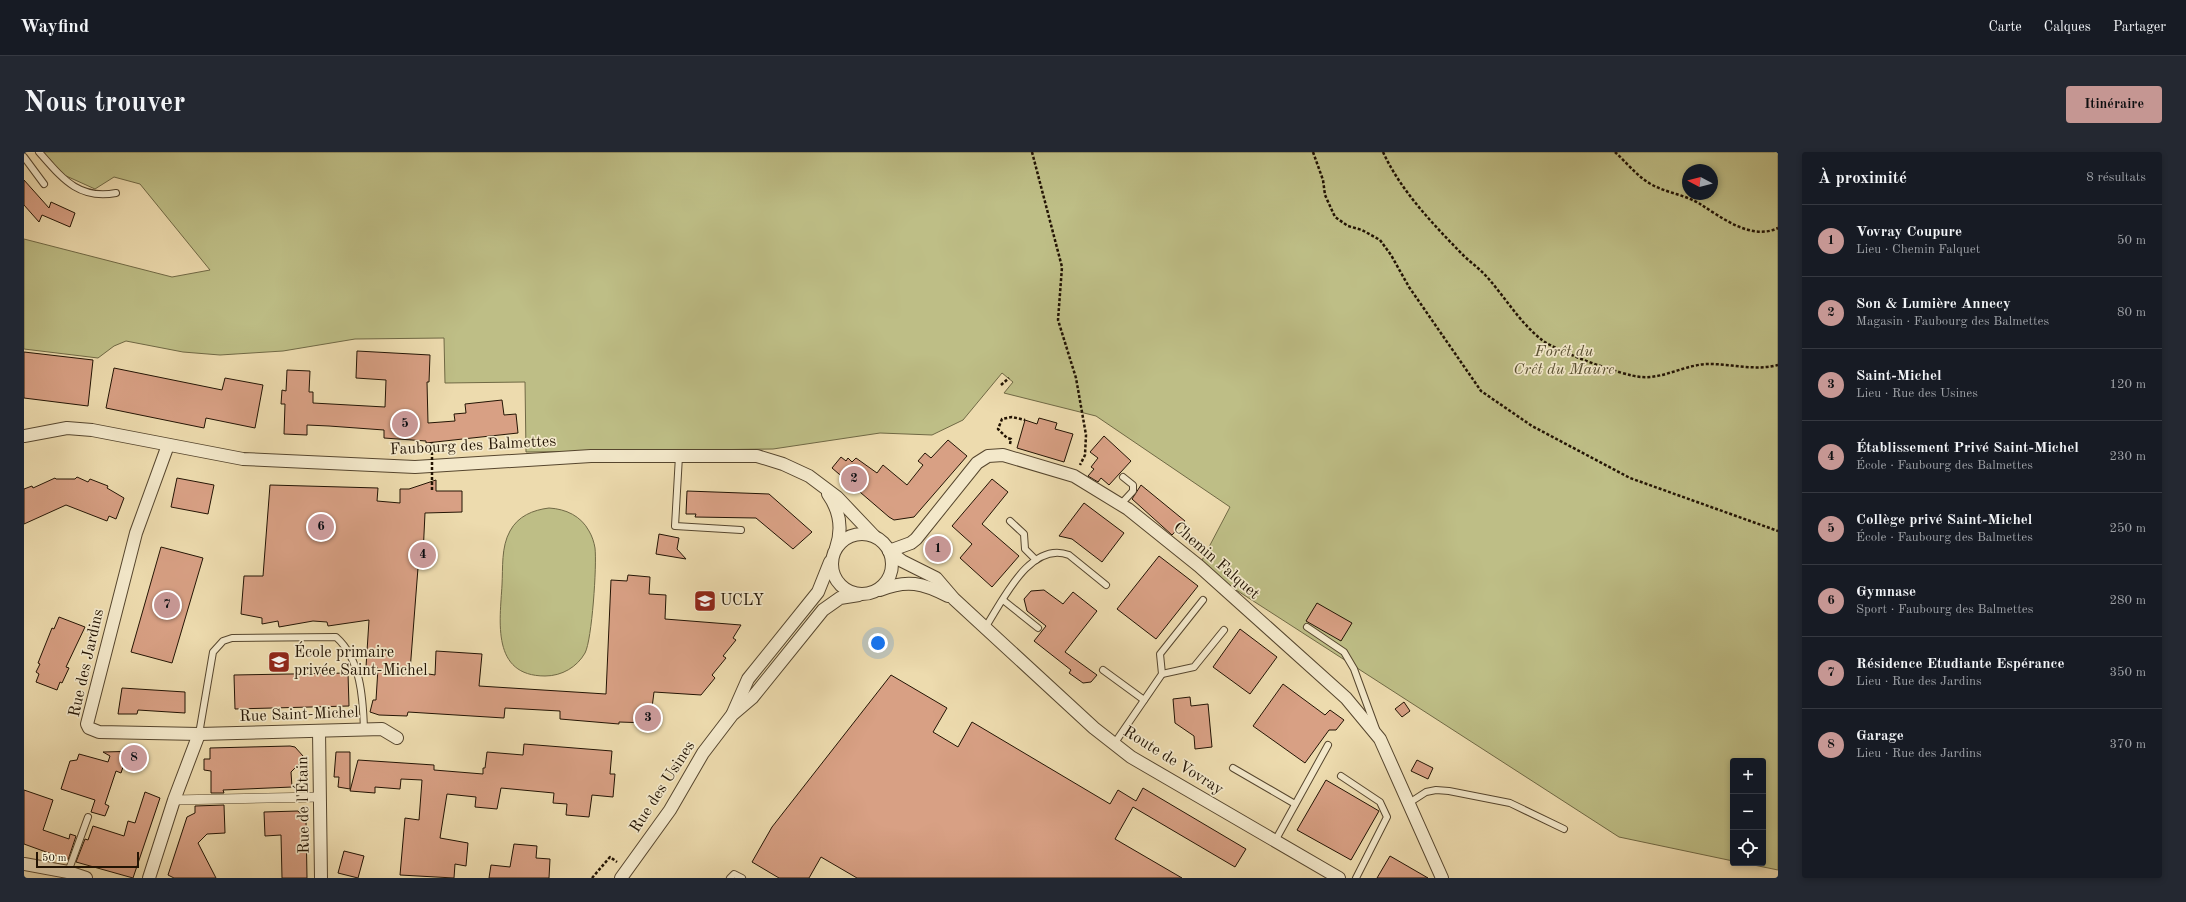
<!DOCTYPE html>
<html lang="fr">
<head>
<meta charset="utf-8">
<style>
	:root { --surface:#171b24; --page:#242831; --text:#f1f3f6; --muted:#9ea1a6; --line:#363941; --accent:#c59692 }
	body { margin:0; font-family:"Old Standard TT",serif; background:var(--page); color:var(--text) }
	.controls { position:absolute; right:12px; bottom:12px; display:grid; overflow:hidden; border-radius:4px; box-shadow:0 2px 6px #0003 }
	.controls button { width:36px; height:36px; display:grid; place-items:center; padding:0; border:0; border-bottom:1px solid var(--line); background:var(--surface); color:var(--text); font:20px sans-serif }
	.compass { position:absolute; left:1658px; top:12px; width:36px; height:36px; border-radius:50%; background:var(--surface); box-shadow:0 2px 6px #0003; rotate:277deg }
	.scale { position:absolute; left:12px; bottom:10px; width:103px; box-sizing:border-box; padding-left:4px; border:2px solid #231404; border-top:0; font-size:11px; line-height:14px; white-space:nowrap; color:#231404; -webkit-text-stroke:3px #f3e8ca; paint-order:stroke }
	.you { position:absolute; left:854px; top:491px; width:14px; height:14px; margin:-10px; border:3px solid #fff; border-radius:50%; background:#1a73e8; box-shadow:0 0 0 6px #1a73e833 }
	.badge { display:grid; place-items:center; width:26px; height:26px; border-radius:50%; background:var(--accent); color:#111; font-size:13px; font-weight:700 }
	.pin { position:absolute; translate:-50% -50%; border:2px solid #fff; box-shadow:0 1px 4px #0006 }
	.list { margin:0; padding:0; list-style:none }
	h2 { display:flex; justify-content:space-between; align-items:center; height:52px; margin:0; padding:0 16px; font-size:17px }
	h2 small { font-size:13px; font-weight:400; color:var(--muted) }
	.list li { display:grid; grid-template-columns:26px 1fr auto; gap:12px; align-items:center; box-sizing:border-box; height:72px; padding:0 16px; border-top:1px solid var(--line) }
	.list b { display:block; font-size:15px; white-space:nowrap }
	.list p { margin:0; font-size:13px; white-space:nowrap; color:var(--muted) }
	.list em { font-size:13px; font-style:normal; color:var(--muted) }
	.icon { flex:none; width:22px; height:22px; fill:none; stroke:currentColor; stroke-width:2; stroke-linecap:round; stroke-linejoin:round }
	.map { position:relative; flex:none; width:1754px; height:726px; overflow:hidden; border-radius:4px }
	header { display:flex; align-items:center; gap:24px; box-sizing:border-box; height:56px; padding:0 20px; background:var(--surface); border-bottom:1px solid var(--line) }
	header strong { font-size:19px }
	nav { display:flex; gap:22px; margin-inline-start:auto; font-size:14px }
	.intro { display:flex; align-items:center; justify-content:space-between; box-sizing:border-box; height:96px; padding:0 24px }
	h1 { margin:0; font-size:28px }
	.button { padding:10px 18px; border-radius:4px; background:var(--accent); color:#111; font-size:14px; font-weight:700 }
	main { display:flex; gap:24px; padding:0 24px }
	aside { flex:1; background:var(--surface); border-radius:4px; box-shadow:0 2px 6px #0003 }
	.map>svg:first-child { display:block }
	.green { fill:#bebe86; stroke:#706945; fill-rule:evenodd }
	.building { fill:#d8a084; stroke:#231404 }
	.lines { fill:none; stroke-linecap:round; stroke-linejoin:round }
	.service-casing { stroke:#56462e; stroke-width:8 }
	.pedestrian-casing { stroke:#56462e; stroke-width:10 }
	.minor-casing { stroke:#56462e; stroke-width:14 }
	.path { stroke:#231404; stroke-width:2.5; stroke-dasharray:3 2; stroke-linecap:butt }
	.service { stroke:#f3e8ca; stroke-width:6 }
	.pedestrian { stroke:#f3e8ca; stroke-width:9 }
	.minor { stroke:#f3e8ca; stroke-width:12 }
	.path-bridge { stroke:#231404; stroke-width:2.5; stroke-dasharray:3 2; stroke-linecap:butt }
	.labels { text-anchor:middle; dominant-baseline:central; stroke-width:3.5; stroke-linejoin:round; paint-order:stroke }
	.park-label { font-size:16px; font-style:italic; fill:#595032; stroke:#f3e8ca }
	.street-label { font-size:16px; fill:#231404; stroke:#f3e8ca }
	.poi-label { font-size:16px; fill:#231404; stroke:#f3e8ca; text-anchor:start }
</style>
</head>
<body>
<header>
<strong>Wayfind</strong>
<nav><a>Carte</a><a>Calques</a><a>Partager</a></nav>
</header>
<div class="intro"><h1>Nous trouver</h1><a class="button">Itinéraire</a></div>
<main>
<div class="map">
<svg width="1754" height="726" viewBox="0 0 1754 726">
	<rect width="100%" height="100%" fill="#eddbae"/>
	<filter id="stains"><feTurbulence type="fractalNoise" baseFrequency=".005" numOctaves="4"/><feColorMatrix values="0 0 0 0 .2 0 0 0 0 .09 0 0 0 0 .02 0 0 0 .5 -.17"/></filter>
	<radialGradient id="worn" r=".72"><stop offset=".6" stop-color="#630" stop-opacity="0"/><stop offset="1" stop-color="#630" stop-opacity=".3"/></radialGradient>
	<g class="green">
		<path d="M19,0h1735v718l-34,-7h19v-102h-30v100l-114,-24 -420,-271 31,-59 -134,-91 -92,-23 9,-11 -11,-9 -39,47 -31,15 -52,-2 -107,16 -247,3 -1,-70 -80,1 -1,-45 -89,1 -72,12 -63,4 -37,-3 -57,-11 -12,5 -16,12 -74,-9v-110l148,38 38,-7 -70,-86 -26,-7 -19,12 -31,-14zM1664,18h24v24h-24z"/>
		<path d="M525,356c17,1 32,8 40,23 3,5 5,11 6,17 2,17 -3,92 -10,105 -8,14 -23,23 -40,23 -54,0 -45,-55 -43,-91 1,-17 -1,-38 8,-54 8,-15 23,-21 39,-23z"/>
	</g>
	<g class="building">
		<path d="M0,28l25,28 2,-6 24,11 -5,14 -28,-12 -3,7 -15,-17z"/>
		<path d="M333,199l73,4 -1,27h-2l1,41 27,-2 -1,-7 12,-1 -1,-9 37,-4 2,15 12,-1 2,19 -92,10v-2l-42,-3v-8l-55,-4 -22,-1v10l-23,-1 1,-30h-4l1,-14 4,1 1,-21 23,1 -1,21h4v11l72,4 1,-27 -30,-2z"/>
		<path d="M0,200l69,8 -5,46 -64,-8z"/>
		<path d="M90,216l108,22 3,-12 38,7 -8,43 -49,-10 -2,10 -98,-20z"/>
		<path d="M1015,266l18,5 -2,6 18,5 -9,28 -47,-14 8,-28 12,4z"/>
		<path d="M1080,284l27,25 -22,24 -8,-7 -3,4 -10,-6 6,-7 -3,-2 7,-9 -8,-6z"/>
		<path d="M924,288l19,16 -53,61 -20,3 -5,-3 -57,-49 9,-11 5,4 2,-3 4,4 4,-4 21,15 6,-8 24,20 16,-20 -5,-4 7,-8 6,5z"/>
		<path d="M53,325l11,5 2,-3 18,7 -1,2 17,10 -8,21 -7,-3 -2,5 -41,-16 -42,19v-35l8,-3 1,2 22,-10 1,1h19z"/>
		<path d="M153,326l37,7 -6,29 -37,-7z"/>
		<path d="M968,327l16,13 -26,32 37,32 -27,31 -32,-29 12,-14 -20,-18z"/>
		<path d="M412,328v11h26v21l-37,1 -2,42h-4l-9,116 25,4 1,-24 46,3 -3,32 127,8 5,-114 16,1 1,-6 22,2 -1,17 17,1 -1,24 76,6 -8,13 3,2 -13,16 3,2 -14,17 3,3 -14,17 -47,-3 -4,31 -31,-1v2l-59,-5v-8l-55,-3 -1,10 -96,-6 -1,4 -28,-1 -9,-3 3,-12h3l2,-32 -12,-1 3,-47 -41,6 -1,-4 -14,-1 -34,6 -1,-6 -16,3v-6l-21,-4 3,-38h19l7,-91 108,3 -1,13 23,2v-14h9z"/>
		<path d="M1117,333l44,36 -13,14 -40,-36z"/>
		<path d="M663,339l82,3 43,38 -19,17 -37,-31 -61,-1 1,-3h-10z"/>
		<path d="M1060,351l40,30 -22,29 -30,-23 -13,-3z"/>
		<path d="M635,382l20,4 -2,11 9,10 -30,-5z"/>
		<path d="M137,395l42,11 -31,105 -41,-11z"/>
		<path d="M1135,404l39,30 -42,53 -39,-30z"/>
		<path d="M1020,438l19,14 10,-12 24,19 -32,41 32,23 -6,7 -8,1 -14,-10 2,-3 -37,-29 12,-15 -19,-15 -3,-12 7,-8z"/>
		<path d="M1293,451l35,20 -11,18 -35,-20z"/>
		<path d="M35,465l26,10 -19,40 3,1 -7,15 -2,-1 -3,8 -21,-8 3,-8 -3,-2 4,-8 -2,-1 14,-35 2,1z"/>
		<path d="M1216,477l37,28 -27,37 -37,-27z"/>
		<path d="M324,521l1,33 -114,3 -1,-34z"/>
		<path d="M867,523l56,33 -14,24 25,15 14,-25 138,82 8,-14 18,11 7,-13 103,61 -11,18 -102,-60 -18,32 67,39h-325l-36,-21 -12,21h-30l-27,-16 20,-35z"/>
		<path d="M1259,532l42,31 5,-5 14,10 -8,10h-7l-24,33 -52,-37z"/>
		<path d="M98,536l63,4v21l-47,-3 -1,4h-19z"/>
		<path d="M1166,545l1,9 17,-2 4,43 -17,2 -1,-13 -19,-13 -2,-24z"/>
		<path d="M1380,550l6,9 -8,6 -7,-8z"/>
		<path d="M500,592l88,7 -2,23h5l-2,23 -21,-2 -3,22 -23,-2 1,-11 -14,-1 1,-10 -53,-5 -4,21 -22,-2 1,-10 -29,-3 -7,44 28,5 -2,23 -11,-2 -1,14 -54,-3 5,-57 14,2 3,-40 -21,-1 -1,10 -25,-2v6l-25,-2 8,-31 76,5v5l49,4v-6h2l2,-16 36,3z"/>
		<path d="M266,594l5,1 8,9 -4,8 -8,8 1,15 -69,3 1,3h-13v-22l-7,-1v-11h6v-11z"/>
		<path d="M119,599l-4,14 -14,-4 -4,12 -5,-2 -11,33 4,2 -4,10 -14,-4 4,-12 -34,-11 9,-28 7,-1 2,-6 29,8 2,-6 -7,-4z"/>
		<path d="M312,600h14v37l-12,-2 1,-10h-5z"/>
		<path d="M1393,608l16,8 -5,11 -17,-8z"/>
		<path d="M1302,628l53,31 -28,49 -54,-30z"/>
		<path d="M0,638l29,10 -10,30 26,9 1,-5 6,2 -8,24 -44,-16z"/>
		<path d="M121,640l15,6 -27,80 -57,-16 9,-23 3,1 5,-14 31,10 4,-15 7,2z"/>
		<path d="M200,653l1,28 -18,1 -9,9 18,35h-42l-6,-3 19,-58 8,-4v-7z"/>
		<path d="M274,659l8,9 1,58h-25l-1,-43 -16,1 -1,-24z"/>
		<path d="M490,692l23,2 -1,12 14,1 -1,19h-60l2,-13 19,2z"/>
		<path d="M320,699l20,5 -6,22 -20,-5z"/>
		<path d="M1366,704l38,22h-51z"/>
	</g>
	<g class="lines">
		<g class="service-casing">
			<g id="service">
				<path d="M15,0c23,26 39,48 77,41"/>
				<path d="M0,5l20,27"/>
				<path d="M655,304l-4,70 66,4"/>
				<path d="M1097,352l12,-13v-6l-10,-8"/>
				<path d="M986,369l14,13 1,15 11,11"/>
				<path d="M979,448l35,28"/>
				<path d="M1283,475l37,25 10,17 22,60"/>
				<path d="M961,476c17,-26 45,-88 84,-73l37,30"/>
				<path d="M1079,518l41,30"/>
				<path d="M1138,522l32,-7 30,-37"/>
				<path d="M175,582l14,-82 10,-11 9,-3 104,-1c25,22 27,62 28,92"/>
				<path d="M1090,592l48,-70 -2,-20 43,-54"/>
				<path d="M1209,616l62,36"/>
				<path d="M1317,624l39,26 7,15 -31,61"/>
				<path d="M1385,651l17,-11 10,-2 13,1 61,12 54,26"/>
				<path d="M1251,689l53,-96"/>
				<path d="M44,720l20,-55"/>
				<path d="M706,726l4,-4 8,4"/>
			</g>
		</g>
		<g class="pedestrian-casing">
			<path id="pedestrian" d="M150,648l146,-3"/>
		</g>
		<g class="minor-casing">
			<g id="minor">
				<path d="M0,284l43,-8 25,2 151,29 172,8 176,-11h166l26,8 26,12 28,21 37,39"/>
				<path d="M144,293l-32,88 -49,191 2,4 10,4 100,2 183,-5 15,9"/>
				<path d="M804,342c12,17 15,34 8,54"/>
				<circle cx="838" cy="412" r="30"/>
				<path d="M865,399l22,-8 5,-4 61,-76 11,-7 15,-1 71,21 54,33 71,57 147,132 34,41 62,139"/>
				<path d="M865,399l13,10 34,17 18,21 140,129 37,29 208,121"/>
				<path d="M856,438c27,-11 43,-7 68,6"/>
				<path d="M709,561l15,-34 70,-87 12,-30"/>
				<path d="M295,579l2,147"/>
				<path d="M0,712l44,8 18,6"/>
				<path d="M125,726l25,-78 25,-66"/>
				<path d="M597,726l49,-68 33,-57 29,-38 20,-17 71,-88 17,-12 19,-3"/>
			</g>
		</g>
		<g class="path">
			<path d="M1008,0l30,115 -4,53 18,58 10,57 -1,20 -5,10"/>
			<path d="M1289,0l10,28 2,15 10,22 13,9 14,4 18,10 11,15 18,32 72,104 51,35 98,52 148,53"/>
			<path d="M1359,0c18,39 49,71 79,102 8,8 17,14 25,23 18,20 33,46 55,63 14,11 81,36 99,37 23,2 45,-13 68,-13 23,0 46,7 69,1"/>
			<path d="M1591,0c11,10 21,23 34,31 16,10 35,11 51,21 21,13 51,37 78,24"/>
			<path d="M977,233l8,-7"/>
			<path d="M986,292l1,-5 -4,-1 -9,-9 4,-10 10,-2 13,3"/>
			<path d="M568,726l18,-21 7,5"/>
		</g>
		<use href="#service" class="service"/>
		<use href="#pedestrian" class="pedestrian"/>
		<use href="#minor" class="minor"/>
		<path class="path-bridge" d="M408,290v49"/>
	</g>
	<defs>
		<g id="university-square" transform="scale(1.15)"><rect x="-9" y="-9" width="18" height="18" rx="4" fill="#8f2418" stroke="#f3e8ca"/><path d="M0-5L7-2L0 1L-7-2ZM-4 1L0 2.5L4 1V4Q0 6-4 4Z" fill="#fff"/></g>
		<g id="school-square" transform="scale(1.15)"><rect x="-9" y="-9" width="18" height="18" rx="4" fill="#8f2418" stroke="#f3e8ca"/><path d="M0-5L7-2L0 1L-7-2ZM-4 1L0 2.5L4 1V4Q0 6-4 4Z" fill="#fff"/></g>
	</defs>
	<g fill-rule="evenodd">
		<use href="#university-square" x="681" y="449"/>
		<use href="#school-square" x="255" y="510"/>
	</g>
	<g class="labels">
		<g class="park-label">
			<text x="1540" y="200">Forêt du<tspan x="1540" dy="18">Crêt du Maure</tspan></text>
		</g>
		<g class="street-label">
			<text transform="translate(449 294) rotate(-3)">Faubourg des Balmettes</text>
			<text transform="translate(1192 409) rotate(41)">Chemin Falquet</text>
			<text transform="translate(63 511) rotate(-77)">Rue des Jardins</text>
			<text transform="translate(275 563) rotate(-2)">Rue Saint-Michel</text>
			<text transform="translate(1149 609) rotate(32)">Route de Vovray</text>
			<text transform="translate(639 635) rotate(-57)">Rue des Usines</text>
			<text transform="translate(280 653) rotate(-91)">Rue de l'Étain</text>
		</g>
		<g class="poi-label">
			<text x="696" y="449">UCLY</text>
			<text x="270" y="501">École primaire<tspan x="270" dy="18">privée Saint-Michel</tspan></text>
		</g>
	</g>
	<rect width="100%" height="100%" filter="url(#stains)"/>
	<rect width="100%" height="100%" fill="url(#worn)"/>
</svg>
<div class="controls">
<button>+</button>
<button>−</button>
<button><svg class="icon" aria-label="locate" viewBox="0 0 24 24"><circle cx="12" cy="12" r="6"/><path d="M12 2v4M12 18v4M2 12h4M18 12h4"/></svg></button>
</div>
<svg class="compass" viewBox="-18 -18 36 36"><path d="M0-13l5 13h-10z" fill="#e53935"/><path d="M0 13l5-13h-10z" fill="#9ea1a6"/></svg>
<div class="scale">50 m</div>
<div class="you"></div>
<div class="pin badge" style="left:914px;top:397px">1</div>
<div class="pin badge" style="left:830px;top:327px">2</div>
<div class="pin badge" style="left:624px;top:566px">3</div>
<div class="pin badge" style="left:399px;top:403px">4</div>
<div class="pin badge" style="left:381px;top:272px">5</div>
<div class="pin badge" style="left:297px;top:375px">6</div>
<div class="pin badge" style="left:143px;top:453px">7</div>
<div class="pin badge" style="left:110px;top:606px">8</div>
</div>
<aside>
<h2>À proximité<small>8 résultats</small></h2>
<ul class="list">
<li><span class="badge">1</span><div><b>Vovray Coupure</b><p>Lieu · Chemin Falquet</p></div><em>50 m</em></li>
<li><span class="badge">2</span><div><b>Son &amp; Lumière Annecy</b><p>Magasin · Faubourg des Balmettes</p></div><em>80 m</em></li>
<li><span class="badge">3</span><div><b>Saint-Michel</b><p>Lieu · Rue des Usines</p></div><em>120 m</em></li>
<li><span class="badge">4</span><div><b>Établissement Privé Saint-Michel</b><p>École · Faubourg des Balmettes</p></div><em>230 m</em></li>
<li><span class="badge">5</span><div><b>Collège privé Saint-Michel</b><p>École · Faubourg des Balmettes</p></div><em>250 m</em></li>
<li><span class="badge">6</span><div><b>Gymnase</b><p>Sport · Faubourg des Balmettes</p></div><em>280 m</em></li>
<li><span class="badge">7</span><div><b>Résidence Etudiante Espérance</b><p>Lieu · Rue des Jardins</p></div><em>350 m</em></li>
<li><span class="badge">8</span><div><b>Garage</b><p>Lieu · Rue des Jardins</p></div><em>370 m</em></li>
</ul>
</aside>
</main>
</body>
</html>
